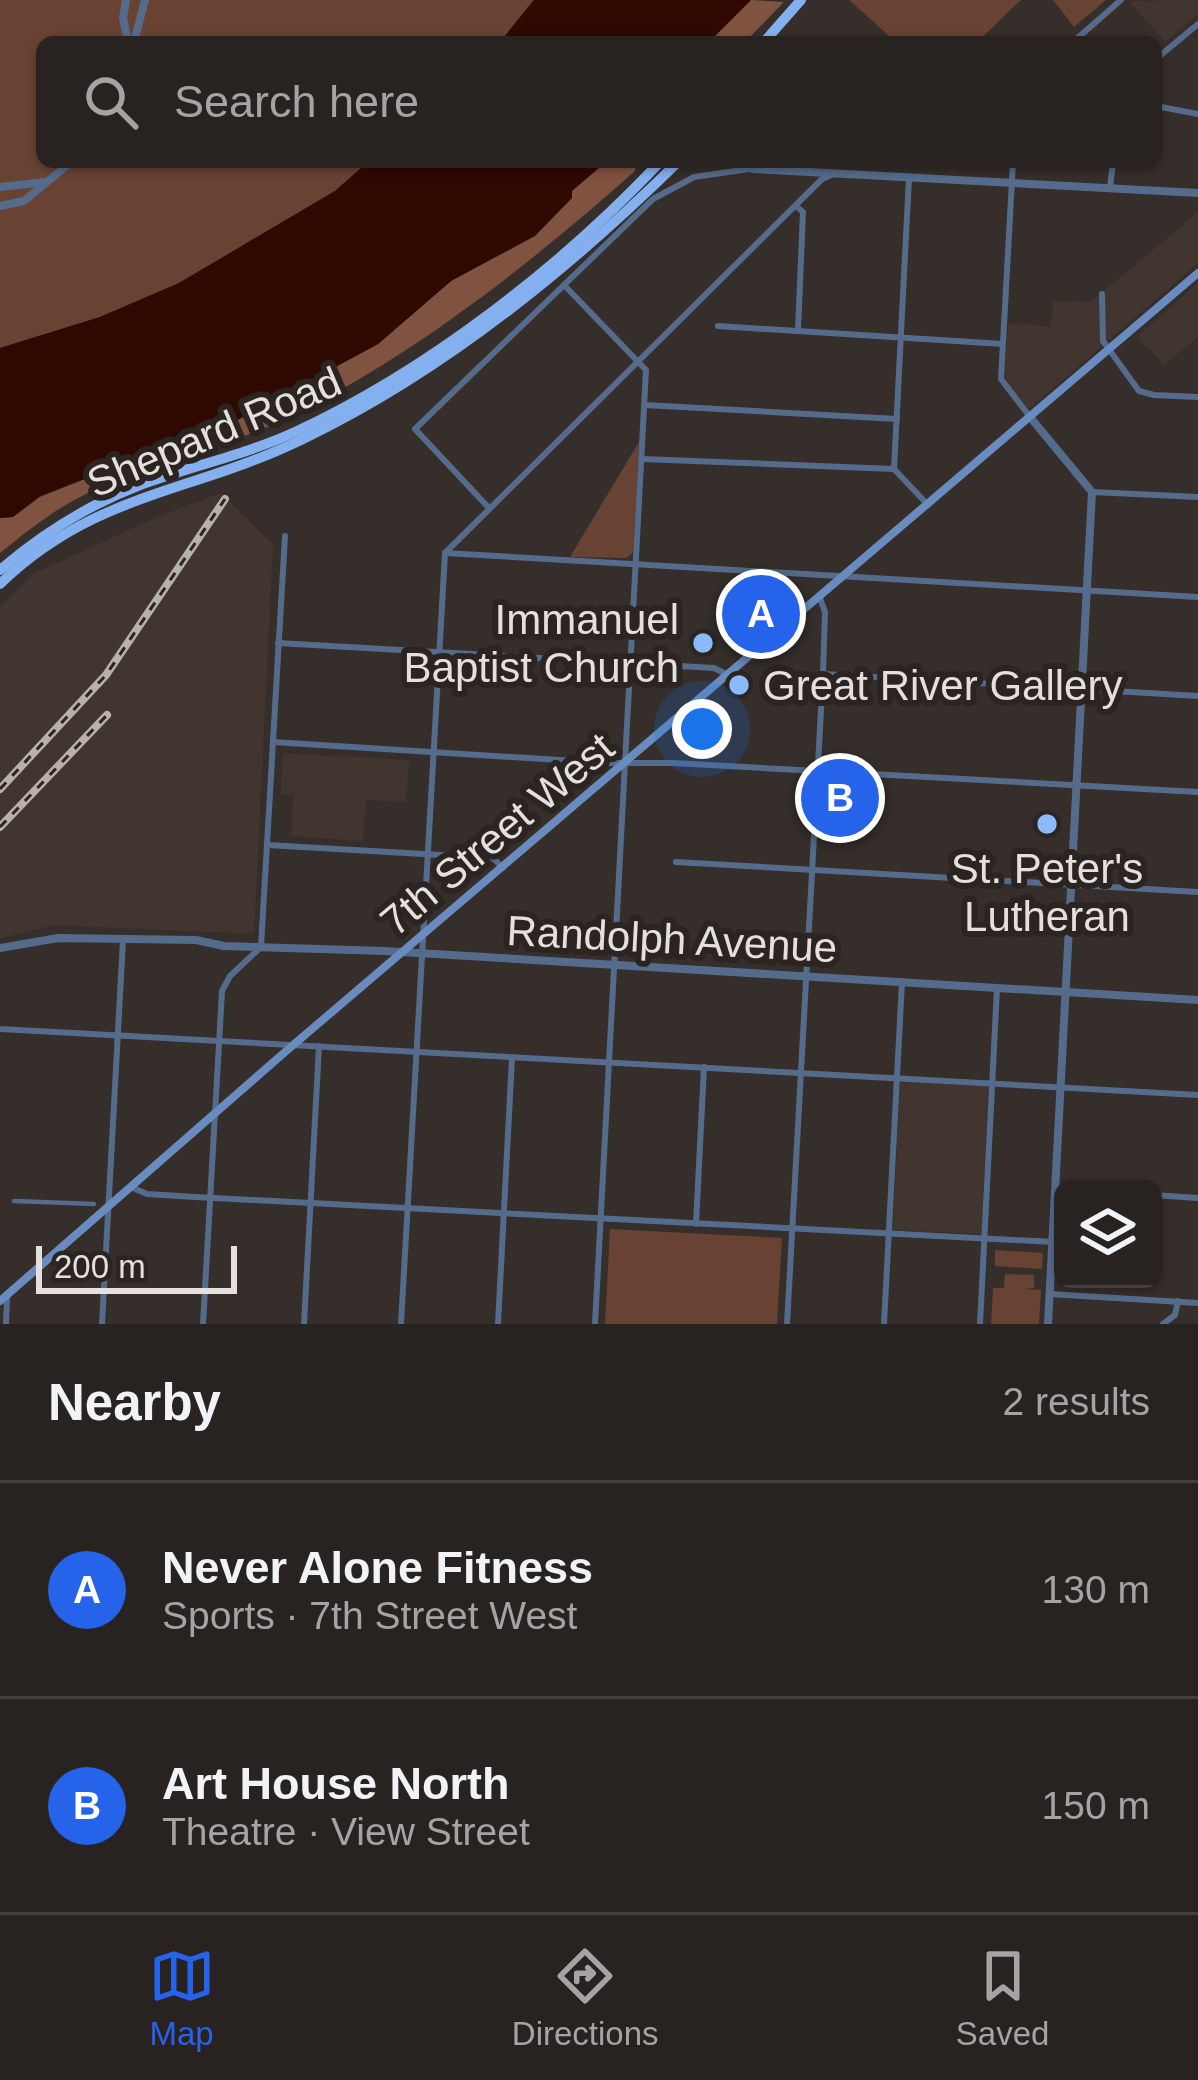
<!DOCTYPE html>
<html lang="en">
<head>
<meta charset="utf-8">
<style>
	:root { --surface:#282220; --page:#302a29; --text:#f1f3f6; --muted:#a5a4a5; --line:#443f3e; --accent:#2563eb }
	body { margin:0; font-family:Arial,sans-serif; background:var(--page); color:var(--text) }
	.controls { position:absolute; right:36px; bottom:36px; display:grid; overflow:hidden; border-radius:18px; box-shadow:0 3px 9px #0004 }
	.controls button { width:108px; height:108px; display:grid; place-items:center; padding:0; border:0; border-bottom:3px solid var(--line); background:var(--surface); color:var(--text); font:60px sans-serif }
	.scale { position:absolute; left:36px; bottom:30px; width:201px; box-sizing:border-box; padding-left:12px; border:6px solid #e4e0de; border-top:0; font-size:33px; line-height:42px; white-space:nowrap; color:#e4e0de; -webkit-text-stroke:9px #2b2421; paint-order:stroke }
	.you { position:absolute; left:702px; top:729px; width:42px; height:42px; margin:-30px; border:9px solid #fff; border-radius:50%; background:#1a73e8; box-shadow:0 0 0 18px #1a73e833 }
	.badge { display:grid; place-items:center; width:78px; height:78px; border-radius:50%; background:var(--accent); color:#fff; font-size:39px; font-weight:700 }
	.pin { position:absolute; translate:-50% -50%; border:6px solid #fff; box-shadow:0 3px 12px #0006 }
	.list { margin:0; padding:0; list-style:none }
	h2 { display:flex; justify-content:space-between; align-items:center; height:156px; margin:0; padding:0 48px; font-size:51px }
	h2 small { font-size:39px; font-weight:400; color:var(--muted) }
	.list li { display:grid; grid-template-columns:78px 1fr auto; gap:36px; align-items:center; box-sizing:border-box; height:216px; padding:0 48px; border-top:3px solid var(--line) }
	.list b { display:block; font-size:45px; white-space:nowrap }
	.list p { margin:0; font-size:39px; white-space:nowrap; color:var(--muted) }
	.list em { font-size:39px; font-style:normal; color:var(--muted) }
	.icon { flex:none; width:66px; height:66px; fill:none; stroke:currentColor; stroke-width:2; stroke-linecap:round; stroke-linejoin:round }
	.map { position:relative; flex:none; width:1198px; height:1324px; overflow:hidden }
	.search { position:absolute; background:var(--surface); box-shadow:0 3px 9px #0004; left:36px; right:36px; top:36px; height:132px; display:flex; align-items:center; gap:30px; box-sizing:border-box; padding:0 42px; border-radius:18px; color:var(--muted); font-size:45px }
	.sheet { height:588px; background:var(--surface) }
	nav { display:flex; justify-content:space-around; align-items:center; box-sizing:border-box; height:168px; border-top:3px solid var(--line); background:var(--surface); font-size:33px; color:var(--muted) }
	nav a { display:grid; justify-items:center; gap:6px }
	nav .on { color:var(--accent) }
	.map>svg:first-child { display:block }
	.built { fill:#42352f }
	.green { fill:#684333 }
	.forest { fill:#805340 }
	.water { fill:#2f0900 }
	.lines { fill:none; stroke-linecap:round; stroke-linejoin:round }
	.pedestrian { stroke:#556b8b; stroke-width:4.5 }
	.minor { stroke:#556b8b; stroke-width:6 }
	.tertiary { stroke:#556b8b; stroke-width:8 }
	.secondary { stroke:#688cbf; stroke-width:8 }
	.trunk { stroke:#84b0f0; stroke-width:10 }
	.rail-casing { stroke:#b6b1ae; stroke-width:8 }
	.rail { stroke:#2b2421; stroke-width:3; stroke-dasharray:9; stroke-linecap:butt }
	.poi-dot { fill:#8abafc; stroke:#2b2421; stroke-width:4.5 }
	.labels { text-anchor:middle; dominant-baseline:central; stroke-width:12; stroke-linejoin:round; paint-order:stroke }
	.street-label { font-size:42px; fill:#e4e0de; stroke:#2b2421 }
	.poi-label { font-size:42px; fill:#e4e0de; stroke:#2b2421; text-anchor:end }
</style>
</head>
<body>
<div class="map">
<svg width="1198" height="1324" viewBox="0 0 1198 1324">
	<rect width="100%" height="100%" fill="#352e2b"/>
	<g class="built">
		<path d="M1198,0v14l-33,28 -36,-41z"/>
		<path d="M1198,212v51l-169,146 -21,-23 -3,-12 3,-51 43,4 2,-26 38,1z"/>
		<path d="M1198,283v54l-34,28 -27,-28z"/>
		<path d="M221,493l52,51 -19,390 -200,-9 -54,13v-331l33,-33 122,-56z"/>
		<path d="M283,753l126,7 -3,42 -40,-2 -3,41 -72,-5 2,-41 -12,-1z"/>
		<path d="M900,1082l88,4 -6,148 -89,-4z"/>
	</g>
	<g class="green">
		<path d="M0,0h534l-34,42h-458v120h326l-33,29 -156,92 -79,34 -100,31z"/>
		<path d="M849,0h172l-44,42h-81z"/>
		<path d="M1053,0h53l-32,27z"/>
		<path d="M639,442l-6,111 -7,5 -56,-1z"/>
		<path d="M610,1229l172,9 -5,86h-172z"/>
		<path d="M995,1250l48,3 -1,16 -47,-3z"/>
		<path d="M1005,1274l29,1v13l-10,1 17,1 -2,34h-48l2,-36h11z"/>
	</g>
	<g class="forest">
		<path d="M751,0l33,2 -39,40h-36z"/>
		<path d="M606,162h30l-1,9c-105,93 -221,185 -348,247 -66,32 -140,44 -205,78 -30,15 -56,36 -82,57v-35l13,-1 27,-20 65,-26 48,-12 55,-23 170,-92 73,-63 29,-16z"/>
	</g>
	<g class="water">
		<path d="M534,0h217l-42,42h-209z"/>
		<path d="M368,162h238l-34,29v7l-37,38 -84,45 -73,63 -170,92 -55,23 -48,12 -65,25 -27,21 -13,1v-170l100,-31 79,-34 156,-92z"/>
	</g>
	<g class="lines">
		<path class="pedestrian" d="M14,1201l80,3"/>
		<g class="minor">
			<path d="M1073,42l48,-42"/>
			<path d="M1156,59l42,-35"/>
			<path d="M1156,106l42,8"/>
			<path d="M1013,162l-12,217 29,38"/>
			<path d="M909,178l-15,291 34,36"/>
			<path d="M1110,188l3,-26"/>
			<path d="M797,207l6,5 -5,118"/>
			<path d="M564,285l82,85 -51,954"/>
			<path d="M1102,294l1,47 36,50 15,4 44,2"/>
			<path d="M718,326l285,18"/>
			<path d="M645,405l252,14"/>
			<path d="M642,459l252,10"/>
			<path d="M1092,492l106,5"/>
			<path d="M489,508l-74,-79 238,-230 41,-22 55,-8"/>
			<path d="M445,553l753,44"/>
			<path d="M445,553l377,-374 9,-4"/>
			<path d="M278,643l436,25 14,7"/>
			<path d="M823,674l375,22"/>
			<path d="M273,742l334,21h66l525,29"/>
			<path d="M267,845l226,13 10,10"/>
			<path d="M676,862l522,30"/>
			<path d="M0,1029l1198,66"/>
			<path d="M131,1187l16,7 48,3 858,45"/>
			<path d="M1153,1195l45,3"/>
			<path d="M696,1224l8,-157"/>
			<path d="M1050,1294l148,9"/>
			<path d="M6,1324l1,-26"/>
			<path d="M102,1324l21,-384"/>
			<path d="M203,1324l19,-333 8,-15 31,-29 24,-411"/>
			<path d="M304,1324l15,-278"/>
			<path d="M401,1324l44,-771"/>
			<path d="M498,1324l14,-266"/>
			<path d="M787,1324l36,-650 2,-62 -5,-14"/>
			<path d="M884,1324l18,-342"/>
			<path d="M980,1324l17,-336"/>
			<path d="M1163,1324l12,-9 3,-14"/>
		</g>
		<g class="tertiary">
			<path d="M126,0l-3,18 5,24"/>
			<path d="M134,42l11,-42"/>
			<path d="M730,162l23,7 445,24"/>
			<path d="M0,187l45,-5"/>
			<path d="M0,206l24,-5 47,-39"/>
			<path d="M1030,417l62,75 -44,832"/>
			<path d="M0,948l58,-10 138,2 28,6 160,5 814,49"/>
		</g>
		<path class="secondary" d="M0,1301l285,-249 913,-779"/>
		<g class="trunk">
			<path d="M764,42l37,-42"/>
			<path d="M0,570c42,-36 88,-65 140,-85 51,-19 105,-30 155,-53 132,-61 266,-165 365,-270"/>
			<path d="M0,584c95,-92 193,-91 303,-145 140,-67 265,-169 375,-277"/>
		</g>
		<g class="rail-casing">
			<g id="rail">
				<path d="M0,789l106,-114 119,-176"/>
				<path d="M0,827l107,-112"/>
			</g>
		</g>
		<use href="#rail" class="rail"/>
	</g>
	<g class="poi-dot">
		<circle cx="703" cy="643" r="12"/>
		<circle cx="739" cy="685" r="12"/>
		<circle cx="1047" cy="824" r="12"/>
	</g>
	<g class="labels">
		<g class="street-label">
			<text transform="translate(214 432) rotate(-23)">Shepard Road</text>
			<text transform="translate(497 834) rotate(-40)">7th Street West</text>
			<text transform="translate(672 939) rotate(3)">Randolph Avenue</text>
		</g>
		<g class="poi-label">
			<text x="679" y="619">Immanuel<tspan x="679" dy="48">Baptist Church</tspan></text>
			<text x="763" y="685" text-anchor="start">Great River Gallery</text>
			<text x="1047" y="868" text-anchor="middle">St. Peter's<tspan x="1047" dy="48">Lutheran</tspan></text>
		</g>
	</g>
</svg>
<div class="controls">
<button><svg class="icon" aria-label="layers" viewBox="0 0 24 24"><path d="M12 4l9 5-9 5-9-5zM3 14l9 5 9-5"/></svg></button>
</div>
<div class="scale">200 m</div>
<div class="you"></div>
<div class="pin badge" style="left:761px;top:614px">A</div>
<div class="pin badge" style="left:840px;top:798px">B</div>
<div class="search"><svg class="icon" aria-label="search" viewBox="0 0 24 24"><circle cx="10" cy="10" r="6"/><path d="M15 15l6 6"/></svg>Search here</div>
</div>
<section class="sheet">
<h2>Nearby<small>2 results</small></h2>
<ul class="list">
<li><span class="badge">A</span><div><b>Never Alone Fitness</b><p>Sports · 7th Street West</p></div><em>130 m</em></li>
<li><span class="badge">B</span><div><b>Art House North</b><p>Theatre · View Street</p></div><em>150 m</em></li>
</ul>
</section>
<nav>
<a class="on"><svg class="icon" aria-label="map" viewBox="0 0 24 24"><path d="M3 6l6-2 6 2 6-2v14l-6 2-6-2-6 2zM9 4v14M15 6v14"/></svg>Map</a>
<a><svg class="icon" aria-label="directions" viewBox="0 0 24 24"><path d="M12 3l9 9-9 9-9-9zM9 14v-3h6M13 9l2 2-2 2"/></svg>Directions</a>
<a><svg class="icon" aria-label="saved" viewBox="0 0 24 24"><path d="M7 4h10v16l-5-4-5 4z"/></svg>Saved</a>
</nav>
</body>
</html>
